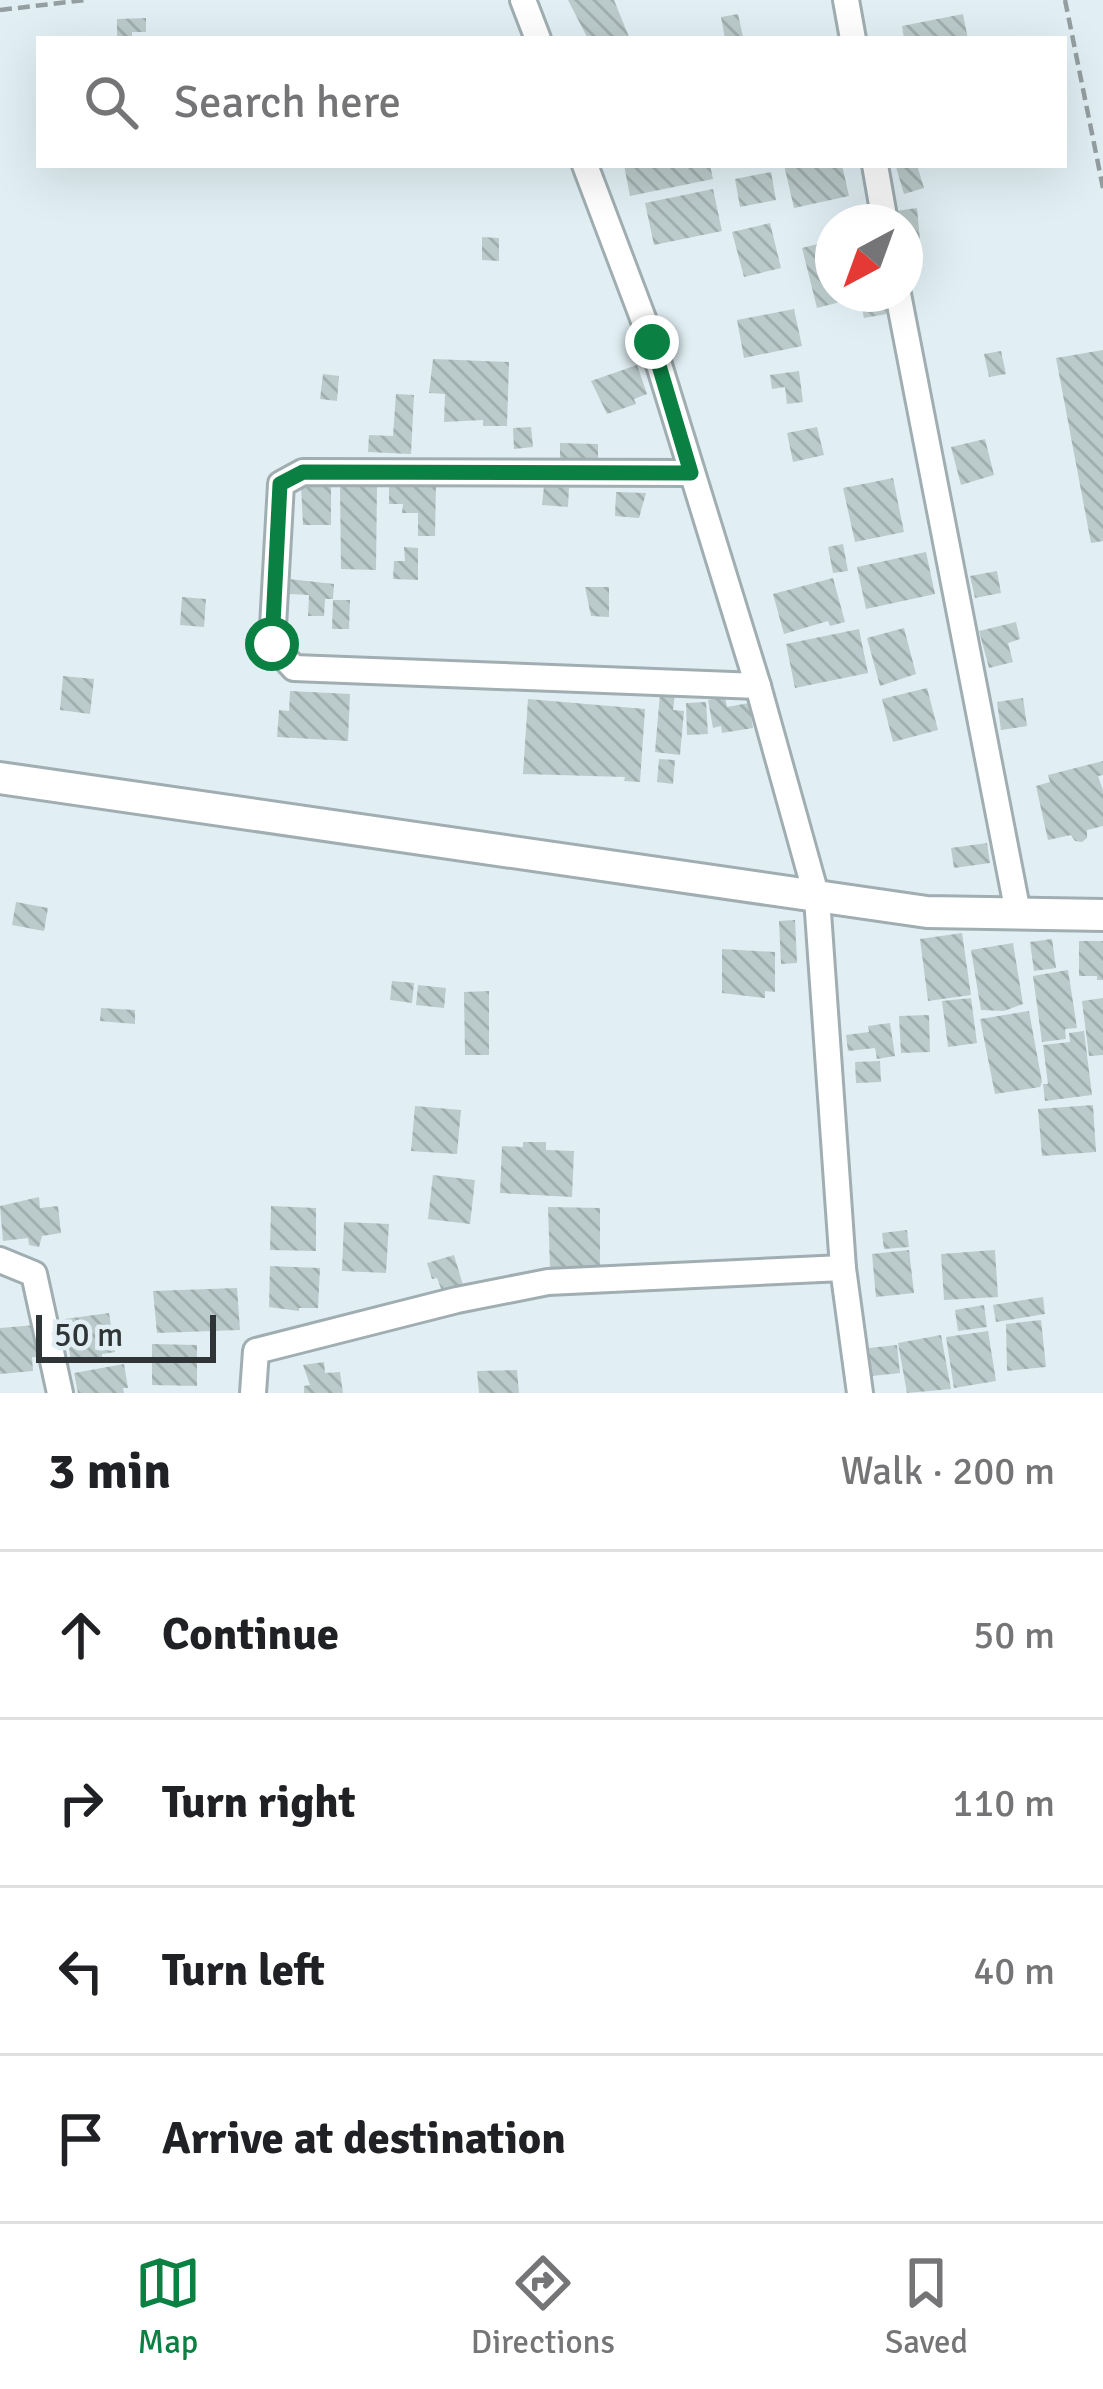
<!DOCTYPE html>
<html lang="en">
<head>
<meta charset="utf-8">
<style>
	:root { --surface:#fff; --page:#f2f2f2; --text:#202124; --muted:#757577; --line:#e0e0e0; --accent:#0b8043 }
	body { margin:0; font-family:Signika,sans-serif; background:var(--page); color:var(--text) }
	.compass { position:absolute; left:815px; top:204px; width:108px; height:108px; border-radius:50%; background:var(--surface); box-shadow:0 12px 48px #0002; rotate:221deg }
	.scale { position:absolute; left:36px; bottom:30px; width:180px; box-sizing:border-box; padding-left:12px; border:6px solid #2f3436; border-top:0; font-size:33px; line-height:42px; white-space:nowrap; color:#2f3436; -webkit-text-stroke:9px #e1eff4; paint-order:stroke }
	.stop { position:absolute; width:36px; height:36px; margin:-27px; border:9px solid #0b8043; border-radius:50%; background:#fff }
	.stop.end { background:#0b8043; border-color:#fff; box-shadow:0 3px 12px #0008 }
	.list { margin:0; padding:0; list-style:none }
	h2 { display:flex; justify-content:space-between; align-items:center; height:156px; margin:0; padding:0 48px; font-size:51px }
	h2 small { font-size:39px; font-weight:400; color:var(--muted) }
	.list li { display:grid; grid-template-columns:78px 1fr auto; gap:36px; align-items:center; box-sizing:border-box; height:168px; padding:0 48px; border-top:3px solid var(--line) }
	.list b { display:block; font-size:45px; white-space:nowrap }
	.list em { font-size:39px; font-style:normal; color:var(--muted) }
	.icon { flex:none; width:66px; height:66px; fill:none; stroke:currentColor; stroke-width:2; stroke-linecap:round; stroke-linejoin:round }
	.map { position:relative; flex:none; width:1103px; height:1393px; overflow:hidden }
	.search { position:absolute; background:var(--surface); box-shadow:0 12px 48px #0002; left:36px; right:36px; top:36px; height:132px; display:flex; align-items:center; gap:30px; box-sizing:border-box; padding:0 42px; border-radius:0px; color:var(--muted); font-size:45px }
	.sheet { height:828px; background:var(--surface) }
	nav { display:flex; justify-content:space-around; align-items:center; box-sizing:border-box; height:168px; border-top:3px solid var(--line); background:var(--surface); font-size:33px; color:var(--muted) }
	nav a { display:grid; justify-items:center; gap:6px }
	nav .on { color:var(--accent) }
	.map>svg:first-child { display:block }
	.building { fill:url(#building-back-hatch) }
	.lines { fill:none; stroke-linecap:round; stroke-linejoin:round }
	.minor-casing { stroke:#a0aeb2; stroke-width:30 }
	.tertiary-casing { stroke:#a0aeb2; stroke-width:36 }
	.path { stroke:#949ea1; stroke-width:4.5; stroke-dasharray:12 6; stroke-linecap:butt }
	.minor { stroke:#fff; stroke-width:24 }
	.tertiary { stroke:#fff; stroke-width:30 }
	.route { stroke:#0b8043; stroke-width:15 }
</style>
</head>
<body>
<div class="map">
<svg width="1103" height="1393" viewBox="0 0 1103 1393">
	<defs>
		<pattern id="building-back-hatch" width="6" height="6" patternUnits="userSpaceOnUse" patternTransform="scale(3)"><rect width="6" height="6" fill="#bbcaca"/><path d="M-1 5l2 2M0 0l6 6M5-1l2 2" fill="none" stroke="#a1aeae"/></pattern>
	</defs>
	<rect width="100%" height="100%" fill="#e1eff4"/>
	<g class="building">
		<path d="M568,0h46l15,37 -41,2z"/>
		<path d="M738,14l5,23 -18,2 -4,-22z"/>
		<path d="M963,14l5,25h-64l-2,-13z"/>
		<path d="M146,18v14h-14v7h-15v-20z"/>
		<path d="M624,165h86l3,14 -83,17z"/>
		<path d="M784,165h58l7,31 -55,12z"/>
		<path d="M917,165l7,23 -20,6 -8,-27z"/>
		<path d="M771,172l5,28 -36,7 -5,-28z"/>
		<path d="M713,189l9,42 -68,14 -9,-42z"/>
		<path d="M917,208l3,32 -15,2v-20h-7l-2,-11z"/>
		<path d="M770,223l11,45 -37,9 -12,-45z"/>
		<path d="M482,237l17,1v23l-17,-1z"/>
		<path d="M833,240v54l30,2 -46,12 -15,-60z"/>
		<path d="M884,296l3,18 -23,4 -4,-18z"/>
		<path d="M794,309l8,37 -58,12 -7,-38z"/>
		<path d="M1103,350v191l-12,2 -35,-185z"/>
		<path d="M1001,351l5,23 -17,3 -5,-23z"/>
		<path d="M433,359l76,3 -2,64h-24v-6l-39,2 1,-28 -16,-1z"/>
		<path d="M637,365l10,29 -13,5 2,5 -29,10 -16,-33z"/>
		<path d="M799,371l4,31 -16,2 -2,-17 -13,2 -2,-14z"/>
		<path d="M323,374l16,2 -2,25 -17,-2z"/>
		<path d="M396,394l18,1 -3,59 -43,-2 1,-17 24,1z"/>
		<path d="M531,427l2,20 -19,2 -1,-21z"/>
		<path d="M817,427l7,28 -31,7 -6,-29z"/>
		<path d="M985,439l9,36 -33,10 -10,-38z"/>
		<path d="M560,443l38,1v15l-38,-1z"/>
		<path d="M893,478l11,54 -49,10 -12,-54z"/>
		<path d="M389,481l47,2 -1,53h-17v-23h-16l1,-9h-14z"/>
		<path d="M301,485h30v40h-28z"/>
		<path d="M340,486h37l-1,84 -35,-1z"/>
		<path d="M544,486l25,2 -1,19 -26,-2z"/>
		<path d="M616,492l30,1 -7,25 -24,-2z"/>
		<path d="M843,544l5,27 -15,2 -5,-26z"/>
		<path d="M404,547l14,1v32l-25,-1 1,-18h11z"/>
		<path d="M926,552l9,42 -69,15 -9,-42z"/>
		<path d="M997,571l4,22 -26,5 -5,-22z"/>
		<path d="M833,578l12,44 -15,4 -2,-5 -44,13 -11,-40z"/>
		<path d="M289,579l45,5 -1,15h-8l-1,17h-16l1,-21 -21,-1z"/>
		<path d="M585,587h24v30l-18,-1z"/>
		<path d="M182,597l24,2 -2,28 -24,-2z"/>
		<path d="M333,600h17l-1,29h-17z"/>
		<path d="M1016,622l4,17 -12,4 5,19 -24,6 -10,-37z"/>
		<path d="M904,628l12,46 -36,12 -13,-48z"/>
		<path d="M859,629l9,44 -73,15 -9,-44z"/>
		<path d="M63,676l31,3 -4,35 -30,-4z"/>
		<path d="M927,688l11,42 -45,12 -11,-43z"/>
		<path d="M290,691l60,3 -2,47 -71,-4 2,-27 10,1z"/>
		<path d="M660,693l15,1 -2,16 11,1 -4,44 -25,-3z"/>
		<path d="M725,697l2,10 22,-4 4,25 -31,5 -1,-7 -8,2 -5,-28z"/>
		<path d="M1023,698l4,28 -26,4 -4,-28z"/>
		<path d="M528,699l117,10 -5,73 -16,-1 1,-4 -102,-3z"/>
		<path d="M706,702l2,32 -21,1 -1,-32z"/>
		<path d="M659,759l16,1 -2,24 -16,-2z"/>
		<path d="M1103,761v14l-5,1 5,14v36l-16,4v8l-5,4 -7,-1 -4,-6 -23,5 -12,-54 14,-4 -2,-7z"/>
		<path d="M987,843l3,20 -36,5 -3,-20z"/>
		<path d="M16,902l32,6 -4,23 -32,-6z"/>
		<path d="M795,920l2,43 -16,1 -2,-43z"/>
		<path d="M962,933l9,62 -43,6 -8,-62z"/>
		<path d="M1052,939l4,29 -22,3 -4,-29z"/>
		<path d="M1079,941h24v39h-6v-4h-18z"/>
		<path d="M1013,943l10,61 -19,7 -23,-1 -10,-60z"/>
		<path d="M722,949l53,3v40l-10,-1v7l-43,-5z"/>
		<path d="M1068,970l9,58 -12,1 1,10 -24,3 -9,-66z"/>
		<path d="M392,981l22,2 -2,20 -22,-3z"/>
		<path d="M418,985l28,3 -2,20 -28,-3z"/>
		<path d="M489,991v64h-24l-1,-63z"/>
		<path d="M971,998l6,45 -29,4 -6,-46z"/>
		<path d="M1103,998v57l-14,1 -7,-55z"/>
		<path d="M101,1008l34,2v14l-35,-3z"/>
		<path d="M1029,1011l13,71 -2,5 -45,7 -15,-75z"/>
		<path d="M929,1015l1,37 -29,1 -2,-37z"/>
		<path d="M890,1023l5,33 -18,3 -2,-11 -27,3 -2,-16 23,-3 -1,-6z"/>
		<path d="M1084,1031l8,64 -47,6 -2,-17h5l-5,-39 27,-3 -1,-9z"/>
		<path d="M880,1061l1,21 -25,1 -1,-21z"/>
		<path d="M1093,1105l3,47 -54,4 -4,-47z"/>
		<path d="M415,1106l46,4 -4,44 -46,-3z"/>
		<path d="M523,1142h23v8l28,1 -2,46 -72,-4 2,-47 21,1z"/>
		<path d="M433,1175l42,5 -5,44 -42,-5z"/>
		<path d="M39,1197l1,11 18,-2 3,27 -19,3 -3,11 -10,-2 -1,-7 -25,3 -3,-35z"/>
		<path d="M271,1206l45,2v43l-46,-1z"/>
		<path d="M548,1207l52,1v61l-50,-2z"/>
		<path d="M344,1222l45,2 -3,49 -44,-2z"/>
		<path d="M907,1230l2,17 -25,2 -2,-16z"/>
		<path d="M909,1250l5,43 -38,4 -4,-43z"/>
		<path d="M995,1250l3,47 -54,3 -3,-46z"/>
		<path d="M454,1255l9,30 -21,6 -5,-13 -5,1 -5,-16z"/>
		<path d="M270,1266l50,2 -2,40h-19v3l-30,-4z"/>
		<path d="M237,1288l3,42 -83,3 -4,-42z"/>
		<path d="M1043,1297l2,17 -49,8 -3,-17z"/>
		<path d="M984,1305l3,22 -29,4 -3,-21z"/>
		<path d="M109,1313l6,39 -13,2v4l-31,5 -6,-44z"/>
		<path d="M1041,1320l5,47 -39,4 -1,-47z"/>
		<path d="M36,1325l2,32h-6l1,14 -33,3v-46z"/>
		<path d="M988,1331l8,50 -42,7 -8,-51z"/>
		<path d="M941,1335l10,54 -44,4 -9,-50z"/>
		<path d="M152,1344l45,1v41l-45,-1z"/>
		<path d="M897,1345l3,28 -28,3 -3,-28z"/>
		<path d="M324,1362l1,11 15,-1 3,21h-39v-7l6,-1 -7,-20z"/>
		<path d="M124,1364l4,24h-5l1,5h-46l-4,-20z"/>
		<path d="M517,1370l2,23h-40l-2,-22z"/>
	</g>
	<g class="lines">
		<g class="minor-casing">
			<g id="minor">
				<path d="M523,0l15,39"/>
				<path d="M846,0l7,39"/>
				<path d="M585,165l67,177 106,344 59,212 26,370 17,125"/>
				<path d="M875,165l10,57"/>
				<path d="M898,294l120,619"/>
				<path d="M691,473l-388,-1 -22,12 -9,160 22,24 464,18"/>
				<path d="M0,1260l34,14 26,119"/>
				<path d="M253,1393l3,-42 201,-51 91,-18 295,-14"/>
			</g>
		</g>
		<g class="tertiary-casing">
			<path id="tertiary" d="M0,778l927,134 176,3"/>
		</g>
		<g class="path">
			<path d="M1065,0l38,188"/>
			<path d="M0,10l85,-10"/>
		</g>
		<use href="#minor" class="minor"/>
		<use href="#tertiary" class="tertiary"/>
	</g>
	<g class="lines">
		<path class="route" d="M272,644l8,-160 23,-12 388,1 -39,-131"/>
	</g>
</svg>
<svg class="compass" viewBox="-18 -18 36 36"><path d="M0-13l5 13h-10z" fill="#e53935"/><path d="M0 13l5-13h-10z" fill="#757577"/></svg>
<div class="scale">50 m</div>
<div class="stop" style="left:272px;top:644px"></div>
<div class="stop end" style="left:652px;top:342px"></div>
<div class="search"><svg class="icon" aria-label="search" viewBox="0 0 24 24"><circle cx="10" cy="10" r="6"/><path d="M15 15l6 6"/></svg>Search here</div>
</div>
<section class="sheet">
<h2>3 min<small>Walk · 200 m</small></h2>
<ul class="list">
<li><svg class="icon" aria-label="ahead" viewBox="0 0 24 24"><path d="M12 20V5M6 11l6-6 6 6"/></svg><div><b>Continue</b></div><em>50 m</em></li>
<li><svg class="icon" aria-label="right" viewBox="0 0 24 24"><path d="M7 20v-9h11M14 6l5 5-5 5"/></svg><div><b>Turn right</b></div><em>110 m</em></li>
<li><svg class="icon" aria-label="left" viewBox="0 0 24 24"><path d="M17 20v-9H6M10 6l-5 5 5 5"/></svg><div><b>Turn left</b></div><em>40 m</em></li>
<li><svg class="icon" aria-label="arrive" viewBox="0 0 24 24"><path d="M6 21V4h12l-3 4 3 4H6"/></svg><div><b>Arrive at destination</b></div></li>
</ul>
</section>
<nav>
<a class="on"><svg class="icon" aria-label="map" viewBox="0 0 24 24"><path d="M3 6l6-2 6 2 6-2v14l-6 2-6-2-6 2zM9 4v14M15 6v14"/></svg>Map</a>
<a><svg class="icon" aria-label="directions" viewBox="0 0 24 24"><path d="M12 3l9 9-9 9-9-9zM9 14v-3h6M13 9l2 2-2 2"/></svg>Directions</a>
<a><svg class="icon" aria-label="saved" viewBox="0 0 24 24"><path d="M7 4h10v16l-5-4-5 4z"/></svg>Saved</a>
</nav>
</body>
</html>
